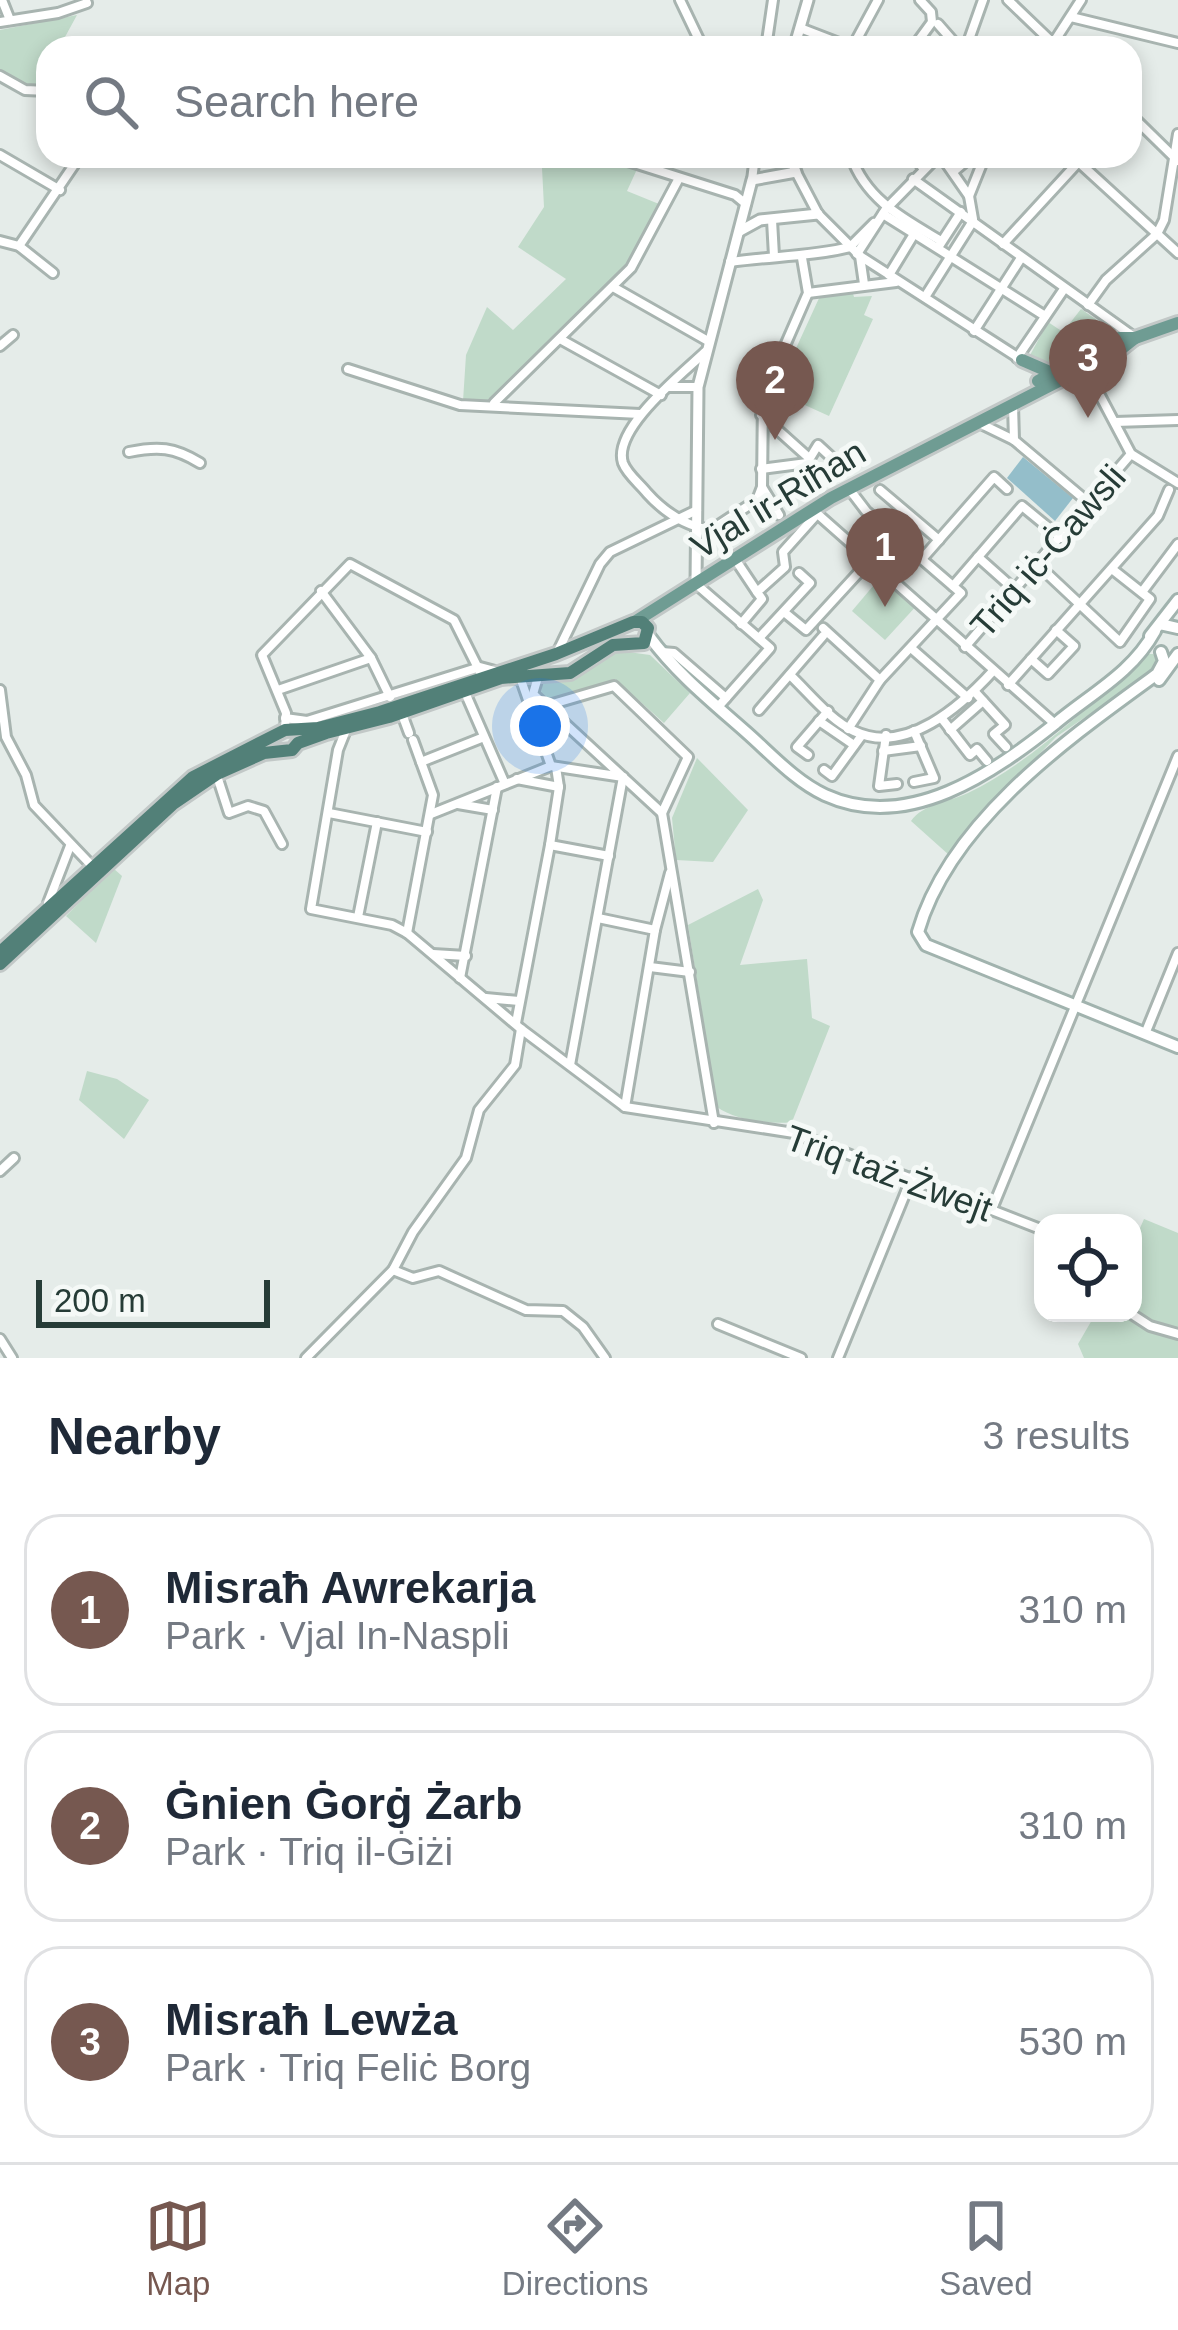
<!DOCTYPE html>
<html lang="en">
<head>
<meta charset="utf-8">
<style>
	:root { --surface:#fff; --page:#f6f6f7; --text:#1f2937; --muted:#747a83; --line:#e0e1e3; --accent:#765850 }
	body { margin:0; font-family:Helvetica,sans-serif; background:var(--page); color:var(--text) }
	.controls { position:absolute; right:36px; bottom:36px; display:grid; overflow:hidden; border-radius:24px; box-shadow:0 6px 18px #0003 }
	.controls button { width:108px; height:108px; display:grid; place-items:center; padding:0; border:0; border-bottom:3px solid var(--line); background:var(--surface); color:var(--text); font:60px sans-serif }
	.scale { position:absolute; left:36px; bottom:30px; width:234px; box-sizing:border-box; padding-left:12px; border:6px solid #263c37; border-top:0; font-size:33px; line-height:42px; white-space:nowrap; color:#263c37; -webkit-text-stroke:9px #f5f9f7; paint-order:stroke }
	.you { position:absolute; left:540px; top:726px; width:42px; height:42px; margin:-30px; border:9px solid #fff; border-radius:50%; background:#1a73e8; box-shadow:0 0 0 18px #1a73e833 }
	.badge { display:grid; place-items:center; width:78px; height:78px; border-radius:50%; background:var(--accent); color:#fff; font-size:39px; font-weight:700 }
	.pin { position:absolute; translate:-50% -99px; filter:drop-shadow(0 3px 6px #0008) }
	.pin::after { content:''; position:absolute; top:63px; width:42px; height:36px; background:inherit; clip-path:polygon(0 0,100% 0,50% 100%) }
	.list { margin:0; padding:0; list-style:none }
	h2 { display:flex; justify-content:space-between; align-items:center; height:156px; margin:0; padding:0 48px; font-size:51px }
	h2 small { font-size:39px; font-weight:400; color:var(--muted) }
	.list li { display:grid; grid-template-columns:78px 1fr auto; gap:36px; align-items:center; box-sizing:border-box; height:192px; margin:0 24px 24px; padding:0 24px; border:3px solid var(--line); border-radius:36px }
	.list b { display:block; font-size:45px; white-space:nowrap }
	.list p { margin:0; font-size:39px; white-space:nowrap; color:var(--muted) }
	.list em { font-size:39px; font-style:normal; color:var(--muted) }
	.icon { flex:none; width:66px; height:66px; fill:none; stroke:currentColor; stroke-width:2; stroke-linecap:round; stroke-linejoin:round }
	.map { position:relative; flex:none; width:1178px; height:1358px; overflow:hidden }
	.search { position:absolute; background:var(--surface); box-shadow:0 6px 18px #0003; left:36px; right:36px; top:36px; height:132px; display:flex; align-items:center; gap:30px; box-sizing:border-box; padding:0 42px; border-radius:36px; color:var(--muted); font-size:45px }
	.sheet { height:804px; background:var(--surface) }
	nav { display:flex; justify-content:space-around; align-items:center; box-sizing:border-box; height:168px; border-top:3px solid var(--line); background:var(--surface); font-size:33px; color:var(--muted) }
	nav a { display:grid; justify-items:center; gap:6px }
	nav .on { color:var(--accent) }
	.map>svg:first-child { display:block }
	.green { fill:#c0dac9 }
	.water { fill:#94beca }
	.lines { fill:none; stroke-linecap:round; stroke-linejoin:round }
	.minor-casing { stroke:#a8b4b0; stroke-width:14 }
	.tertiary-casing { stroke:#a8b4b0; stroke-width:15 }
	.secondary-casing { stroke:#a1b3ae; stroke-width:16 }
	.primary-casing { stroke:#c2c8c7; stroke-width:18 }
	.trunk-casing { stroke:#c2c8c7; stroke-width:18 }
	.minor { stroke:#fff; stroke-width:8 }
	.tertiary { stroke:#fff; stroke-width:9 }
	.secondary { stroke:#fff; stroke-width:10 }
	.primary { stroke:#6f9c93; stroke-width:12 }
	.trunk { stroke:#528078; stroke-width:12 }
	.labels { text-anchor:middle; dominant-baseline:central; stroke-width:10; stroke-linejoin:round; paint-order:stroke }
	.street-label { font-size:36px; fill:#263c37; stroke:#f5f9f7 }
</style>
</head>
<body>
<div class="map">
<svg width="1178" height="1358" viewBox="0 0 1178 1358">
	<rect width="100%" height="100%" fill="#e5ece9"/>
	<g class="green">
		<path d="M77,15l-18,33h-11v41l-24,-3 -24,-14v-42z"/>
		<path d="M547,156h61l30,11 -11,24 32,13 -33,60 -125,125 -16,13 -22,-1 3,-46 21,-48 26,23 53,-51 -48,-32 26,-40 -2,-39z"/>
		<path d="M852,290l2,7 18,-1 -8,19 9,4 -44,97 -53,-24 44,-96z"/>
		<path d="M1081,309l35,24c-26,13 -60,42 -87,24l19,-35 15,10z"/>
		<path d="M884,573l35,30 -34,37 -33,-29z"/>
		<path d="M614,650l36,5 40,38 -26,30 -49,-44 -63,20 -11,-4 1,-13 27,-4z"/>
		<path d="M1145,654h8l5,5 -2,10 -100,68 -80,82 -27,36 -38,-34c12,-17 38,-19 57,-28 60,-29 112,-80 163,-123z"/>
		<path d="M697,758l51,52 -35,52 -37,-2 -4,-42z"/>
		<path d="M113,868l9,8 -26,67 -30,-27z"/>
		<path d="M758,889l5,11 -23,65 67,-6 5,59 18,8 -38,96c-22,3 -57,-2 -75,-15l-29,-182z"/>
		<path d="M87,1071l30,8 32,21 -25,39 -45,-39z"/>
		<path d="M1144,1219l34,14v125h-94l-6,-14 18,-31h37v-69z"/>
	</g>
	<path class="water" d="M1023,457l50,41 -18,23 -48,-43z"/>
	<g class="lines">
		<g class="minor-casing">
			<g id="minor">
				<path d="M2,0l8,20"/>
				<path d="M680,0l23,48"/>
				<path d="M1008,0l50,48"/>
				<path d="M1071,17l107,26"/>
				<path d="M0,22l58,-9 29,-10"/>
				<path d="M938,24l21,24"/>
				<path d="M800,28l52,20"/>
				<path d="M766,48l7,-48"/>
				<path d="M852,48l26,-48"/>
				<path d="M913,48l19,-26 -1,-10 -11,-12"/>
				<path d="M966,48l17,-48"/>
				<path d="M1050,48l31,-48"/>
				<path d="M0,76l25,14 23,1"/>
				<path d="M1130,114l48,47"/>
				<path d="M0,155l60,35"/>
				<path d="M612,156l123,39 11,9"/>
				<path d="M851,156c15,44 53,63 90,85"/>
				<path d="M914,156l9,12"/>
				<path d="M1072,156l106,97"/>
				<path d="M796,172l22,42 42,42 162,104"/>
				<path d="M953,172l19,-16"/>
				<path d="M913,179l221,158"/>
				<path d="M752,180l3,-24"/>
				<path d="M883,214l162,102"/>
				<path d="M973,219l-4,-23 16,-40"/>
				<path d="M772,220l2,36"/>
				<path d="M0,241l19,5 34,27"/>
				<path d="M1003,244l81,-88"/>
				<path d="M19,246l61,-90"/>
				<path d="M939,246l22,-34"/>
				<path d="M850,247l24,-24"/>
				<path d="M857,254l29,-45 49,-50 9,1 25,36"/>
				<path d="M860,256l4,28"/>
				<path d="M730,262c41,-6 80,-5 120,-15"/>
				<path d="M889,275l25,-41"/>
				<path d="M613,287l95,54"/>
				<path d="M808,293l88,-11"/>
				<path d="M925,297l48,-76"/>
				<path d="M1088,305l18,-25 51,-46 7,-14 14,-86"/>
				<path d="M974,331l47,-73"/>
				<path d="M560,339l101,56"/>
				<path d="M0,346l13,-11"/>
				<path d="M705,352c-23,22 -93,77 -82,111 4,11 17,21 24,30 17,19 39,33 64,37l46,-30 5,-13"/>
				<path d="M1017,358l47,-69"/>
				<path d="M1085,367l46,87 47,29"/>
				<path d="M348,369l112,36 180,9"/>
				<path d="M670,387h28"/>
				<path d="M494,403l137,-135 47,-88"/>
				<path d="M1013,405l1,35"/>
				<path d="M761,415l48,43"/>
				<path d="M1115,422l63,-2"/>
				<path d="M979,423l35,17 75,63"/>
				<path d="M818,445l26,24 -25,13 -12,-19z"/>
				<path d="M129,452c29,-6 45,-5 71,11"/>
				<path d="M761,469l46,-6"/>
				<path d="M880,490l59,50"/>
				<path d="M813,510l242,214"/>
				<path d="M779,515l-17,-28 1,-91 45,-103 -6,-35"/>
				<path d="M978,557l37,33"/>
				<path d="M735,559l22,33"/>
				<path d="M922,559l72,-82 13,12"/>
				<path d="M1038,565l82,77 30,-43 -38,-30"/>
				<path d="M696,584l74,64 -52,59"/>
				<path d="M953,586l69,-80 39,32"/>
				<path d="M321,591l50,67 19,39"/>
				<path d="M1142,592l36,-48"/>
				<path d="M784,612l22,18 88,-96"/>
				<path d="M741,624l21,-25 -5,-7 28,-25 -2,-15 34,-38"/>
				<path d="M823,628l57,52"/>
				<path d="M759,638l51,-55 -11,-10"/>
				<path d="M965,647l166,-193"/>
				<path d="M911,648l57,50"/>
				<path d="M662,652l12,1 52,45"/>
				<path d="M557,653l43,-89 10,-12 87,-42"/>
				<path d="M1031,659l17,15 26,-28 -18,-16"/>
				<path d="M790,675c19,18 40,45 64,56 52,25 108,-26 139,-60"/>
				<path d="M520,677l31,89"/>
				<path d="M538,677l-5,17 129,119"/>
				<path d="M1008,685l150,-169 11,-26"/>
				<path d="M0,690l6,47 20,38 8,30 58,61"/>
				<path d="M278,690l93,-32"/>
				<path d="M975,692l30,33 -11,9 12,13"/>
				<path d="M467,697l38,87"/>
				<path d="M532,710l82,-24 74,71 -26,56 52,310"/>
				<path d="M759,710l64,-74"/>
				<path d="M402,714l7,19"/>
				<path d="M285,718l22,3 173,-54 15,4"/>
				<path d="M943,720l27,35 7,-6 10,12"/>
				<path d="M819,721l35,24"/>
				<path d="M285,729l1,-16 -24,-58 88,-91 104,56 28,56"/>
				<path d="M848,729l32,-49 81,-87 -95,-82 -16,-21"/>
				<path d="M346,730l-8,20 -27,159 81,16 15,8 114,96 104,78 169,26 249,97"/>
				<path d="M950,730l33,-29"/>
				<path d="M886,735l-7,51 18,-2"/>
				<path d="M883,751l38,-5"/>
				<path d="M808,755l-11,-8 31,-36"/>
				<path d="M421,762l63,-25"/>
				<path d="M824,770l8,6 30,-41"/>
				<path d="M217,776l12,37 19,-7 16,5 18,33"/>
				<path d="M517,779l42,8"/>
				<path d="M914,782l20,-4 -20,-47"/>
				<path d="M458,804l35,6"/>
				<path d="M329,813l98,19"/>
				<path d="M431,814l120,-48 72,11"/>
				<path d="M550,845l59,11"/>
				<path d="M48,903l22,-57"/>
				<path d="M358,917l19,-95"/>
				<path d="M598,918l57,12"/>
				<path d="M407,933l26,-138 -20,-55"/>
				<path d="M433,954l33,2"/>
				<path d="M650,967l40,5"/>
				<path d="M460,978l37,-191"/>
				<path d="M486,998l33,3"/>
				<path d="M516,1023l34,-178 9,-58 -3,-20"/>
				<path d="M1145,1034l33,-81"/>
				<path d="M570,1065l53,-288"/>
				<path d="M625,1107l30,-177 15,-57"/>
				<path d="M0,1171l14,-13"/>
				<path d="M992,1209l186,-453"/>
				<path d="M393,1270l20,8 26,-7 87,39 37,1 20,16 22,31"/>
				<path d="M1130,1313l20,13 28,8"/>
				<path d="M718,1324l83,34"/>
				<path d="M0,1339l12,19"/>
				<path d="M306,1358l87,-88 20,-38 53,-74 13,-48 36,-45 6,-36"/>
				<path d="M838,1358l74,-181"/>
			</g>
		</g>
		<g class="tertiary-casing">
			<g id="tertiary">
				<path d="M794,48l14,-48"/>
				<path d="M740,231l20,-11 58,-6"/>
				<path d="M696,584l2,-197 54,-207 44,-8 -6,-16"/>
			</g>
		</g>
		<g class="secondary-casing">
			<g id="secondary">
				<path d="M1160,624l18,4"/>
				<path d="M649,636c27,37 63,66 97,96 25,22 49,49 79,63 83,38 168,-22 231,-72 36,-30 76,-50 99,-92"/>
				<path d="M1150,636l28,-36"/>
				<path d="M1161,652l3,9 -7,13c-88,64 -207,147 -239,258l8,13 252,102"/>
				<path d="M1159,680l19,-26"/>
			</g>
		</g>
		<g class="primary-casing">
			<g id="primary">
				<path d="M1022,360l30,13"/>
				<path d="M1038,381l81,-43h16l43,-15"/>
				<path d="M636,621l195,-123 290,-149 14,-11"/>
			</g>
		</g>
		<g class="trunk-casing">
			<path id="trunk" d="M0,952l193,-175 92,-47 33,-2 62,-16 176,-58 77,-32h9l6,6 -4,15 -31,2 -43,28 -69,5 -112,39 -63,16 -28,10 -6,7 -28,3 -47,21 -44,30 -173,160"/>
		</g>
		<use href="#minor" class="minor"/>
		<use href="#tertiary" class="tertiary"/>
		<use href="#secondary" class="secondary"/>
		<use href="#primary" class="primary"/>
		<use href="#trunk" class="trunk"/>
	</g>
	<g class="labels">
		<g class="street-label">
			<text transform="translate(778 499) rotate(-31)">Vjal ir-Riħan</text>
			<text transform="translate(1048 551) rotate(-49)">Triq iċ-Ċawsli</text>
			<text transform="translate(889 1173) rotate(20)">Triq taż-Żwejt</text>
		</g>
	</g>
</svg>
<div class="controls">
<button><svg class="icon" aria-label="locate" viewBox="0 0 24 24"><circle cx="12" cy="12" r="6"/><path d="M12 2v4M12 18v4M2 12h4M18 12h4"/></svg></button>
</div>
<div class="scale">200 m</div>
<div class="you"></div>
<div class="pin badge" style="left:885px;top:607px">1</div>
<div class="pin badge" style="left:775px;top:440px">2</div>
<div class="pin badge" style="left:1088px;top:418px">3</div>
<div class="search"><svg class="icon" aria-label="search" viewBox="0 0 24 24"><circle cx="10" cy="10" r="6"/><path d="M15 15l6 6"/></svg>Search here</div>
</div>
<section class="sheet">
<h2>Nearby<small>3 results</small></h2>
<ul class="list">
<li><span class="badge">1</span><div><b>Misraħ Awrekarja</b><p>Park · Vjal In-Naspli</p></div><em>310 m</em></li>
<li><span class="badge">2</span><div><b>Ġnien Ġorġ Żarb</b><p>Park · Triq il-Ġiżi</p></div><em>310 m</em></li>
<li><span class="badge">3</span><div><b>Misraħ Lewża</b><p>Park · Triq Feliċ Borg</p></div><em>530 m</em></li>
</ul>
</section>
<nav>
<a class="on"><svg class="icon" aria-label="map" viewBox="0 0 24 24"><path d="M3 6l6-2 6 2 6-2v14l-6 2-6-2-6 2zM9 4v14M15 6v14"/></svg>Map</a>
<a><svg class="icon" aria-label="directions" viewBox="0 0 24 24"><path d="M12 3l9 9-9 9-9-9zM9 14v-3h6M13 9l2 2-2 2"/></svg>Directions</a>
<a><svg class="icon" aria-label="saved" viewBox="0 0 24 24"><path d="M7 4h10v16l-5-4-5 4z"/></svg>Saved</a>
</nav>
</body>
</html>
